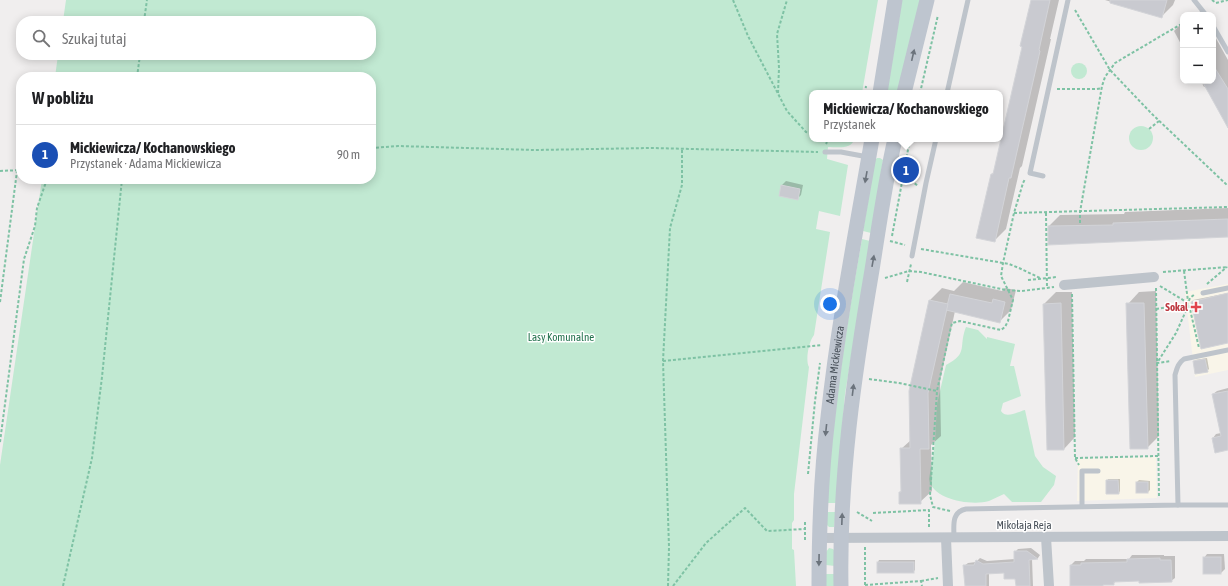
<!DOCTYPE html>
<html lang="pl">
<head>
<meta charset="utf-8">
<style>
	:root { --surface:#fff; --page:#f2f2f2; --text:#202124; --muted:#757577; --line:#e0e0e0; --accent:#306bc8 }
	body { margin:0; font-family:"Asap Condensed",sans-serif; background:var(--page); color:var(--text) }
	.controls { position:absolute; right:12px; top:12px; display:grid; overflow:hidden; border-radius:8px; box-shadow:0 2px 10px #0003 }
	.controls button { width:36px; height:36px; display:grid; place-items:center; padding:0; border:0; border-bottom:1px solid var(--line); background:var(--surface); color:var(--text); font:20px sans-serif }
	.you { position:absolute; left:830px; top:304px; width:14px; height:14px; margin:-10px; border:3px solid #fff; border-radius:50%; background:#1a73e8; box-shadow:0 0 0 6px #1a73e833 }
	.badge { display:grid; place-items:center; width:26px; height:26px; border-radius:50%; background:var(--accent); color:#fff; font-size:13px; font-weight:700 }
	.pin { position:absolute; translate:-50% -50%; border:2px solid #fff; box-shadow:0 1px 4px #0006 }
	.popup { position:absolute; left:809px; top:90px; width:194px; height:52px; box-sizing:border-box; display:grid; place-content:center; border-radius:8px; background:var(--surface); filter:drop-shadow(0 1px 3px #0005); font-size:13px; white-space:nowrap; color:var(--muted) }
	.popup b { font-size:15px; color:var(--text) }
	.popup::after { content:''; position:absolute; left:50%; top:100%; margin-left:-8px; border:8px solid transparent; border-top-color:var(--surface) }
	.list { margin:0; padding:0; list-style:none }
	h2 { display:flex; justify-content:space-between; align-items:center; height:52px; margin:0; padding:0 16px; font-size:17px }
	h2 small { font-size:13px; font-weight:400; color:var(--muted) }
	.list li { display:grid; grid-template-columns:26px 1fr auto; gap:12px; align-items:center; box-sizing:border-box; height:60px; padding:0 16px; border-top:1px solid var(--line) }
	.list b { display:block; font-size:15px; white-space:nowrap }
	.list p { margin:0; font-size:13px; white-space:nowrap; color:var(--muted) }
	.list em { font-size:13px; font-style:normal; color:var(--muted) }
	.icon { flex:none; width:22px; height:22px; fill:none; stroke:currentColor; stroke-width:2; stroke-linecap:round; stroke-linejoin:round }
	.map { position:relative; flex:none; width:1228px; height:586px; overflow:hidden }
	.search { position:absolute; background:var(--surface); box-shadow:0 2px 10px #0003; left:16px; top:16px; width:360px; height:44px; display:flex; align-items:center; gap:10px; box-sizing:border-box; padding:0 14px; border-radius:16px; color:var(--muted); font-size:15px }
	.panel { position:absolute; background:var(--surface); box-shadow:0 2px 10px #0003; left:16px; top:72px; width:360px; height:112px; border-radius:16px }
	.map>svg:first-child { display:block }
	.commercial { fill:#f9f5e9 }
	.green { fill:#c1e9d2 }
	.shadow { fill:#0003 }
	.building { fill:#c9cad0; stroke:#d3d4d8 }
	.lines { fill:none; stroke-linecap:round; stroke-linejoin:round }
	.path { stroke:#7ec2a4; stroke-width:2; stroke-dasharray:3 2; stroke-linecap:butt }
	.lane { stroke:#bec4cb; stroke-width:5 }
	.street { stroke:#bec4cb; stroke-width:10 }
	.secondary { stroke:#bec5cf; stroke-width:15 }
	.oneway { fill:#6b737c }
	.health-dot { fill:#e0444e; stroke:#fff; stroke-width:1.5 }
	.labels { text-anchor:middle; dominant-baseline:central; stroke-width:3; stroke-linejoin:round; paint-order:stroke }
	.health-label { font-size:11px; font-weight:bold; fill:#be3a42; stroke:#fff; text-anchor:end }
	.park-label { font-size:11px; fill:#22714d; stroke:#fff }
	.street-label { font-size:11px; fill:#485059; stroke:#fff }
</style>
</head>
<body>
<div class="map">
<svg width="1228" height="586" viewBox="0 0 1228 586">
	<rect width="100%" height="100%" fill="#f0eeee"/>
	<g class="commercial">
		<path d="M1228,284v86l-33,7 -10,-85z"/>
		<path d="M1156,457l1,41 -80,3 1,-42z"/>
	</g>
	<g class="green">
		<path d="M66,0h812l-16,93h-50v46h42c-2,11 -17,8 -26,8l-1,12 21,6 -8,51 -21,-5 -3,18 14,3 -16,103c-5,6 -9,25 -5,32l-15,127v26l-2,3v26l2,1 2,36h-796v-121l42,-286h329v-102h-316l3,-22h313v-34h-308z"/>
		<path d="M902,0h18l-22,93h-11z"/>
		<circle cx="1079" cy="71" r="8"/>
		<circle cx="1141" cy="138" r="12"/>
		<path d="M877,158h3l3,2 -12,73 -8,-2 12,-71z"/>
		<path d="M862,239l8,2 -25,153 -9,109h-9c6,-89 19,-176 35,-264z"/>
		<path d="M966,327l12,3 9,9v-2l28,7 -5,22h4l7,30 -18,7 -2,8c5,8 16,1 24,-1l10,46 8,11 13,9 -2,9 -13,17h-29l-8,-8c-5,2 -10,5 -15,7 -17,5 -57,-1 -60,-22l6,-36 2,-39 9,-39c23,-12 12,-18 20,-38z"/>
		<path d="M827,512h9l-2,15h-5l-2,-2z"/>
		<path d="M829,548l4,1 2,2v15l-9,-1v-13z"/>
		<rect x="826" y="574" width="9" height="12"/>
	</g>
	<g class="shadow">
		<path d="M1032,0h27l-9,39h1l-29,127 -2,2 -14,61 -12,12 -2,-67 2,-2 29,-126z"/>
		<path d="M1105,0h70l-2,5 -12,12z"/>
		<path d="M1201,11l2,4h-9z"/>
		<path d="M1183,22v26l-9,-17z"/>
		<path d="M1213,33l15,27v66l-22,-40 -2,1 -3,-6h12z"/>
		<path d="M786,181l17,4 -2,10 -4,4 -15,-14z"/>
		<path d="M1228,208v29l-179,-11 11,-11 64,-1 1,-2z"/>
		<path d="M963,282l39,9 3,-3 11,2 -5,20 -11,11 -45,-10 -15,70 1,55 -10,9 1,46 -12,11 -20,-10 2,-2 -1,-41 10,-9 -1,-49 20,-91 12,-12 12,3z"/>
		<path d="M1156,291l3,145 -12,12 -19,-144 11,-12z"/>
		<path d="M1056,292h16l3,145 -11,12 -20,-145z"/>
		<path d="M1228,293v49l-36,-40 1,-2z"/>
		<path d="M1207,358l2,11 -2,2 -13,-9 1,-2z"/>
		<path d="M1228,388v61l-15,-11 3,-4 5,-1 -8,-39 4,-3z"/>
		<path d="M1108,479h12v12l-1,2 -12,-12z"/>
		<path d="M1139,480l11,1v9l-2,2h-11v-10z"/>
		<path d="M1031,548l9,7 -2,3 -6,1 1,27h-16l-1,-8 -11,-6 -16,1v13h-23l-2,-20 4,-3 8,-1 4,-4 7,3 28,-2v-7l3,-3z"/>
		<path d="M1207,554h17l1,15 -4,4 -17,-15z"/>
		<path d="M1132,555h32v1h11v22l-4,3 -31,-1h-23l-4,4h-9l-2,2 -31,-21 4,-4h9l2,-2h43z"/>
		<path d="M879,560h36v10l-2,2 -35,-10z"/>
	</g>
	<g class="building">
		<path d="M1031,0h19l-11,50 1,1 -29,127h-2l-14,64 -19,-4 15,-64h2l29,-127 -2,-1z"/>
		<path d="M1110,0h57l-5,18 -52,-15z"/>
		<path d="M1213,65l15,24v39l-26,-47h11z"/>
		<path d="M781,185l19,4 -2,11 -19,-4z"/>
		<path d="M1228,219v18l-180,8v-19l65,-1v-2z"/>
		<path d="M1228,293v50l-27,6 -10,-47z"/>
		<path d="M950,294l42,9 1,-4 12,3 -5,21 -54,-13z"/>
		<path d="M929,300l19,4 -20,89 1,56h-9l1,55h-22v-12h2l-1,-44h10l-1,-57z"/>
		<path d="M1061,303l3,147h-17l-4,-146z"/>
		<path d="M1126,303h18l4,146h-18z"/>
		<path d="M1205,359l3,13 -13,2 -2,-13z"/>
		<path d="M1228,391v59l-13,3 -3,-15 9,-2 -9,-42z"/>
		<path d="M1106,480h12l1,14h-13z"/>
		<rect x="1136" y="482" width="12" height="11"/>
		<path d="M1014,551h13l11,8 -9,1 1,26h-14l-1,-7h-11v-6l-18,1v12h-21l-2,-21h11l2,-5 7,4 31,-2z"/>
		<rect x="1203" y="557" width="18" height="17"/>
		<path d="M1160,558v2h11l1,22 -33,1v-2l-25,1v3h-11v1h-33v-21h11v-2l46,-1v-3z"/>
		<rect x="877" y="562" width="37" height="11"/>
	</g>
	<g class="lines">
		<g class="path">
			<path d="M733,0l15,36 39,75 19,21 6,1"/>
			<path d="M1212,0l4,3 12,-3"/>
			<path d="M1075,10l35,60 42,44 76,72"/>
			<path d="M144,21l3,-21"/>
			<path d="M137,77l3,-22"/>
			<path d="M1057,89h40l5,-1"/>
			<path d="M778,93l1,-25 -2,-34 10,-34"/>
			<path d="M865,93l1,-7"/>
			<path d="M920,93l18,-78"/>
			<path d="M1149,129l10,-8"/>
			<path d="M823,139l4,3 -1,2"/>
			<path d="M371,148l27,-2 137,4 116,-2 167,4"/>
			<path d="M0,171l21,-1"/>
			<path d="M903,174l15,12"/>
			<path d="M1014,213l214,-6"/>
			<path d="M1046,213l1,75"/>
			<path d="M1080,223v-11l22,-126 3,-9 10,-14 68,-40"/>
			<path d="M892,236l18,-97"/>
			<path d="M890,241l15,4"/>
			<path d="M921,249l88,15 10,4 21,10"/>
			<path d="M1184,271l4,30"/>
			<path d="M1163,272l65,-5"/>
			<path d="M885,278l24,-7 12,1 85,18 16,1 32,-4"/>
			<path d="M1028,280l29,-3"/>
			<path d="M907,282l4,-18"/>
			<path d="M1207,284l20,-17"/>
			<path d="M1160,286l28,17 2,-5 5,-4"/>
			<path d="M1156,288l3,209"/>
			<path d="M1072,294l3,164 4,7"/>
			<path d="M0,302l17,-131"/>
			<path d="M1189,305l10,43"/>
			<path d="M1156,309l33,-5 -13,29 -19,30 14,-2"/>
			<path d="M663,361l159,-16"/>
			<path d="M869,379l30,4 38,8"/>
			<path d="M0,442l24,-183 11,-33 2,-18 10,-29"/>
			<path d="M1075,458l83,-2"/>
			<path d="M808,474l7,-73 5,-38"/>
			<path d="M950,511l-17,-4 -3,-12 7,-104 13,-60 2,-8 8,-2 41,9 4,-3 3,-6 5,-21 -12,-24 2,-13 11,-50 9,-30 2,-4"/>
			<path d="M857,512l15,9"/>
			<path d="M873,513l56,-3v17"/>
			<path d="M805,540v-20"/>
			<path d="M921,581l17,-3"/>
			<path d="M865,585l56,-4 1,5"/>
			<path d="M865,585v-38"/>
			<path d="M63,586l29,-128 10,-81 20,-198"/>
			<path d="M668,586l1,-39 -6,-186 7,-133 12,-43v-36"/>
			<path d="M673,586l33,-43 39,-35 22,23 38,-2"/>
		</g>
		<g class="lane">
			<path d="M1194,0l12,15"/>
			<path d="M1213,26l15,26"/>
			<path d="M947,93l21,-93"/>
			<path d="M825,152h16l27,5"/>
			<path d="M1043,176l-13,-3 38,-173"/>
			<path d="M912,256l14,-73 10,-44"/>
			<path d="M1203,293l25,-5"/>
			<path d="M1178,505h50"/>
			<path d="M1082,506v-35h16"/>
			<path d="M954,538c0,-12 -3,-26 12,-29l212,-4 -3,-130c2,-7 3,-12 9,-16l44,-9"/>
		</g>
		<g class="street">
			<path d="M1064,285l90,-8"/>
			<path d="M1046,537l3,49"/>
			<path d="M820,538l408,-2"/>
			<path d="M946,538l2,48"/>
		</g>
		<g class="secondary">
			<path d="M880,93l15,-93"/>
			<path d="M904,93l23,-93"/>
			<path id="s1" d="M819,586c0,-56 2,-113 9,-169 10,-93 28,-186 44,-278"/>
			<path d="M841,586c-2,-107 13,-211 31,-316 7,-44 13,-88 23,-131"/>
		</g>
	</g>
	<defs><path id="oneway-solid" d="M-6-.8H1V-3.2L6.5 0L1 3.2V.8H-6Z"/></defs>
	<g class="oneway">
		<use href="#oneway-solid" transform="translate(913 55) rotate(-77)"/>
		<use href="#oneway-solid" transform="translate(866 177) rotate(100)"/>
		<use href="#oneway-solid" transform="translate(873 261) rotate(-80)"/>
		<use href="#oneway-solid" transform="translate(853 390) rotate(-83)"/>
		<use href="#oneway-solid" transform="translate(826 430) rotate(96)"/>
		<use href="#oneway-solid" transform="translate(842 519) rotate(-88)"/>
		<use href="#oneway-solid" transform="translate(819 560) rotate(91)"/>
	</g>
	<path class="health-dot" d="M1194 301h4v4h4v4h-4v4h-4v-4h-4v-4h4z"/>
	<g class="labels">
		<g class="health-label">
			<text x="1188" y="307">Sokal</text>
		</g>
		<g class="park-label">
			<text x="561" y="337">Lasy Komunalne</text>
		</g>
		<g class="street-label">
			<text stroke="none"><textPath href="#s1" startOffset="222">Adama Mickiewicza</textPath></text>
			<text x="1024" y="525">Mikołaja Reja</text>
		</g>
	</g>
</svg>
<div class="controls">
<button>+</button>
<button>−</button>
</div>
<div class="you"></div>
<div class="pin badge" style="left:906px;top:170px;background:#1a4fb4">1</div>
<div class="popup"><b>Mickiewicza/ Kochanowskiego</b>Przystanek</div>
<div class="search"><svg class="icon" aria-label="search" viewBox="0 0 24 24"><circle cx="10" cy="10" r="6"/><path d="M15 15l6 6"/></svg>Szukaj tutaj</div>
<section class="panel">
<h2>W pobliżu<small></small></h2>
<ul class="list">
<li><span class="badge" style="background:#1a4fb4">1</span><div><b>Mickiewicza/ Kochanowskiego</b><p>Przystanek · Adama Mickiewicza</p></div><em>90 m</em></li>
</ul>
</section>
</div>
</body>
</html>
